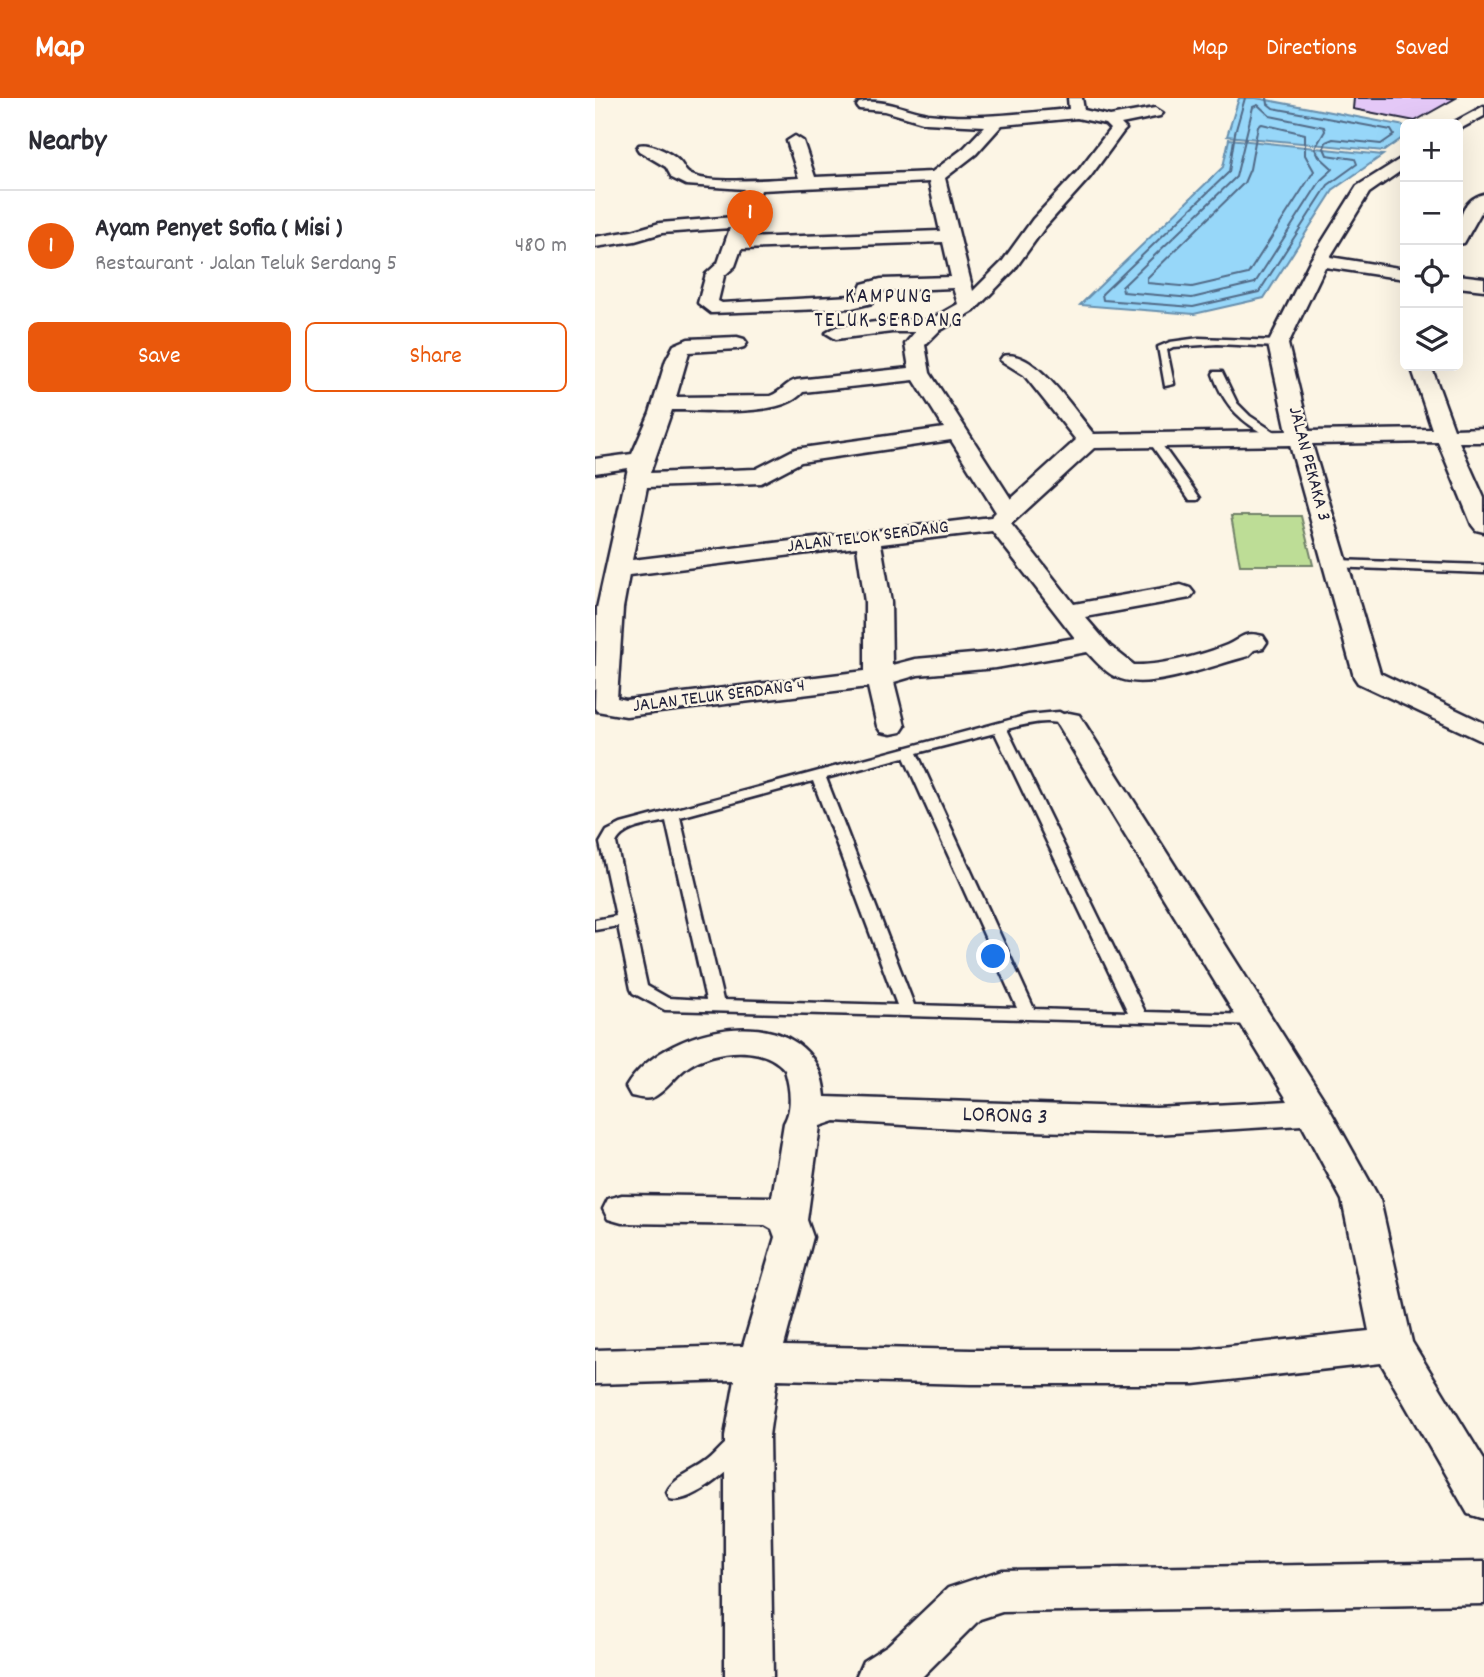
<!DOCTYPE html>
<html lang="en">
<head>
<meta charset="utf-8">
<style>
	:root { --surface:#fff; --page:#f7f7f7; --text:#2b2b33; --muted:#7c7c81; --line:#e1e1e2; --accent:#ea580c }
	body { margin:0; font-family:Dekko,sans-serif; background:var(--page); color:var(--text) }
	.controls { position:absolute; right:21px; top:21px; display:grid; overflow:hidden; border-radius:10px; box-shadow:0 7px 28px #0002 }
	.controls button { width:63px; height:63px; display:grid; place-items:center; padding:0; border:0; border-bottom:2px solid var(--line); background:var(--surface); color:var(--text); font:35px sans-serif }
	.you { position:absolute; left:399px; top:859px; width:24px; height:24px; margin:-18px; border:5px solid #fff; border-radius:50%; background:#1a73e8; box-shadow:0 0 0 10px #1a73e833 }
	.badge { display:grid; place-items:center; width:46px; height:46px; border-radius:50%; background:var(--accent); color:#fff; font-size:23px; font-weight:700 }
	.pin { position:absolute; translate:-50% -58px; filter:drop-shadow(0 2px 4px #0008) }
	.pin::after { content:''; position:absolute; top:37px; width:24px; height:21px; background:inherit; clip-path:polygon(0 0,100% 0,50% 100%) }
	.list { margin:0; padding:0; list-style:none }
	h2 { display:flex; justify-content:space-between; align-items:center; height:91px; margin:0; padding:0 28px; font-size:30px }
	h2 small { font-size:23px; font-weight:400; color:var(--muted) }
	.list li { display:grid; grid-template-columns:46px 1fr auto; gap:21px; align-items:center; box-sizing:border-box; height:112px; padding:0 28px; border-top:2px solid var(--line) }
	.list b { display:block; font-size:26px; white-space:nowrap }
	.list p { margin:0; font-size:23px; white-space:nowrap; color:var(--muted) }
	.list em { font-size:23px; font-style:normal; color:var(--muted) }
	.actions { display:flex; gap:14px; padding:21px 28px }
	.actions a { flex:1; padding:16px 0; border:2px solid var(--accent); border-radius:10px; text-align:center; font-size:24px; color:var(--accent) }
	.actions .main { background:var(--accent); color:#fff }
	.icon { flex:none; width:38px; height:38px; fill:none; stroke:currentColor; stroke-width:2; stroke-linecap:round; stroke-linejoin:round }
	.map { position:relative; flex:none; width:889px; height:1579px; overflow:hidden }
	header { display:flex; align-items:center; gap:42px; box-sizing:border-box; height:98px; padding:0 35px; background:var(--accent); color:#fff }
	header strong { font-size:33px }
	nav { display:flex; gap:38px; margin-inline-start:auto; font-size:24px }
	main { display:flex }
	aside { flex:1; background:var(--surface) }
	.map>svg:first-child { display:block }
	.green { fill:#bddd96; stroke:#708068; stroke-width:2 }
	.water { fill:#97d7f9; stroke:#688fad; stroke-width:2 }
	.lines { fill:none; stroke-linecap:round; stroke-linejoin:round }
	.shore { stroke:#516a87; stroke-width:2 }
	.building { fill:#e4c8f7; stroke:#22223b; stroke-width:2 }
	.service-casing { stroke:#22223b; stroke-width:5 }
	.minor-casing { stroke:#22223b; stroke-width:5 }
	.service { fill:#fcf5e5; fill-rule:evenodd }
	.minor { fill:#fcf5e5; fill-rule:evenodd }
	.labels { text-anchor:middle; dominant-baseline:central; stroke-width:5; stroke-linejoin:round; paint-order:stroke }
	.far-street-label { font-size:19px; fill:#22223b; stroke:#fcf5e5 }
	.far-neighbourhood-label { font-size:21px; letter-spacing:2px; fill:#22223b; stroke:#fcf5e5 }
	.street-label { font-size:23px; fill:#22223b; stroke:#fcf5e5 }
</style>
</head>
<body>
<header>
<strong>Map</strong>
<nav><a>Map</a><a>Directions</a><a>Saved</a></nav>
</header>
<main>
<aside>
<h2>Nearby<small></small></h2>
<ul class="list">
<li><span class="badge">1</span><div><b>Ayam Penyet Sofia ( Misi )</b><p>Restaurant · Jalan Teluk Serdang 5</p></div><em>480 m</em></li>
</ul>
<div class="actions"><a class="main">Save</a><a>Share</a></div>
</aside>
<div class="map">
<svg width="889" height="1579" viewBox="0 0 889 1579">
	<rect width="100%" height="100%" fill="#fcf5e5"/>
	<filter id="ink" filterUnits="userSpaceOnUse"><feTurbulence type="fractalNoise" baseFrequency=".0143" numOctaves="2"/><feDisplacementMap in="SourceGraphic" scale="14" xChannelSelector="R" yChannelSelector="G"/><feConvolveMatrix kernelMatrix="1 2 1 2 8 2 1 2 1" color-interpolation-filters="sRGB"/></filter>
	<g filter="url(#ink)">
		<path class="green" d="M636,418h70l12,49h-73z"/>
		<g class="water">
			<path d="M644,0h17l149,28v10l-21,15 -157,-15z"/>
			<path d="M634,41l154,16 -49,34 -70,109 -70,16 -114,-9 143,-138z"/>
		</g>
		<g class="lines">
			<g class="shore">
				<path d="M650,0l-10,35 -6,39 -127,122 1,6 90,7 66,-15 69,-107 29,-21 -2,-5 -28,-4 -3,-7 2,-6 7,-3 48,5 13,-9 -3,-5 -118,-22 -5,-4 -1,-6"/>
				<path d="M663,7l12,11 54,11 1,4 -10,17 4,8 14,13 -12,11 -66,103 -63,15 -69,-6 -1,-5 114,-110 17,-70z"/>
				<path d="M667,26l43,10v21l9,16 -66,103 -56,13 -45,-4v-5l97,-95 6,-14 8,-43z"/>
			</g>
		</g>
		<path class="building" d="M759,0h102l-41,23 -62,-12z"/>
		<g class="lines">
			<g class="service-casing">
				<g id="service">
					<path d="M604,240l79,3 5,3 -5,3 -61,-3 -44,3 -6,3 7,34 -9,2 -7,-39 12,-5z"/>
					<path d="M619,274h8l15,31 13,13 29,19v4c-9,1 -13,-3 -20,-8 -24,-15 -37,-31 -46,-57z"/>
					<path d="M554,340h8l43,60 -2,2h-8l-42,-60z"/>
					<path d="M741,462l148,5v8l-152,-6 -2,-3z"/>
					<path d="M464,614l17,9 -7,4c-24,-6 -38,-2 -62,4l138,283 111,3 6,2 3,4 -3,4 -597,-15 -32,-17 -2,-4 -13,-63 -23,4v-10l21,-4 -16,-73 7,-12 14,-7 407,-109zM400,635l133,279 -94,-3 -117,-256zM309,659l113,251 -103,-3 -88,-227zM218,683l84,224 -174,-5 -43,-183zM71,723l40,179 -38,-2 -21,-12 -31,-143c7,-16 35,-18 50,-22z"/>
					<path d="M145,1336l8,3 3,6c-9,19 -60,63 -81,56l-3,-7c7,-15 27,-20 39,-30 12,-9 20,-23 34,-28z"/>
				</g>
			</g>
			<g class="minor-casing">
				<g id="minor">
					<path d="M473,0h14l2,12 26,6 45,-8 8,5 -3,3 -39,8 5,5 -3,3 -33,45 -45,50 -31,43 -40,41 -35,20 -14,14 5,28 81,126 65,-59 -52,-65 -24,-15 3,-4c32,-8 72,56 91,78l193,-3 -19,-87 42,-83 47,-75 48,-30v12l-36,25 -39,64 75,12v10l-80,-12 -37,77 21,87 123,-2 -21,-63h20l23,63 30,-1v14h-25l25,56v34l-8,-2 -4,-5 -34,-83 -126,2 68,229 104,50v19l-126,-59 -4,-6 -64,-232 -196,3 -83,76 63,80 107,-19 9,3 4,5 -4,5 -105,19 25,29 24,19c26,1 69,-10 93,-20 16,-7 15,-14 36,-9l4,6 -4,6 -9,2 -6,6c-32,8 -95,34 -127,23 -14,-4 -24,-17 -34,-27l-91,16 -78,7 -24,7 11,44 -4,6 -10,2 -10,-2 -4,-6 -9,-39 -242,29 -29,-5 -2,-3 2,-100 31,-140 -33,5v-14l37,-5 18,-41 16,-53 8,-15 14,-6 49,-2 7,2 3,4 -3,4 -7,2 -48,3 -13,45 94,-1c12,-4 16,-14 27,-16l112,-12 -4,-24 10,-12h-23l-56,7 -10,-6 10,-6 56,-7 36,1 30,-17 -5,-16 -72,3 -4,1 -5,11 -20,5 -141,5 -13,-10 8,-29 12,-11 12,-35 -68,5 -27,8 -40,6v-10l37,-6 28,-8 74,-6 10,-28 -58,-4 -14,-7 -6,-11 -27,-16 -2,-3 2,-3c11,-3 32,8 40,16 6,6 5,12 15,15 21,8 80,3 105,2l-12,-37 8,-5 8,5 12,36 117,-5 32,-24 21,-22 -59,-3 -41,-12 -26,-2 -2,-3 2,-3c24,-5 46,7 69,11 48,6 94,-1 141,-5zM482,20l28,6 5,5 -32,42 -45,48 -31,43 -29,29 -28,-113 31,-24 26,-29zM334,84l11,49 -196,7 17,-48zM348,144l8,35 -70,2 -19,5 -5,11 -5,1 -130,7 -4,-2 6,-25 11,-10 6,-17zM319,282l30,48 -149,21 -39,20 -106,4 22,-63c34,0 110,8 131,-18zM356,342l45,72 -5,5 -359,43 15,-73 114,-4 40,-21zM397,433l83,107 -79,14 -81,7 -23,6 -1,-63 -10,-58zM262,449l8,55v69l-239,29 -9,-2 6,-90 6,-33z"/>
					<path d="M889,8v10l-26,14v-6h-7z"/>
					<path d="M889,96v13l-20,36 -6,1c0,-20 2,-44 26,-50z"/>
					<path d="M863,177l26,3v12l-26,-3z"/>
					<path d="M474,615l10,2 4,6 243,382 54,97 32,142 72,118v59l-16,-5 -87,-151 -187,21h-223l-194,-5 -8,57 4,241h-48v-241l10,-56 -140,4v-34l148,-4 32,-109 -3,-8 -7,-4 -143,-2 -14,-4 -5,-10 5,-10 14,-4 150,2 12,-74c9,-15 6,-36 1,-53 -21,-26 -70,-21 -96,-4 -12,8 -20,21 -32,29 -8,6 -17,3 -26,1l-5,-9c40,-67 192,-92 199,10l331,11 132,-7 -233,-380 4,-6zM240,1023l156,9 165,4 146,-9 40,75 27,131 -175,19h-223l-187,-4 29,-109 -6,-17 13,-94z"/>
					<path d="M889,1464v42l-482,8 -22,7 -58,58h-66l7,-16 25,-16 60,-57 54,-18z"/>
				</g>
			</g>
			<use href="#service" class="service"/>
			<use href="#minor" class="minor"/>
		</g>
	</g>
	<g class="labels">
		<g class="far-street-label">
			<text transform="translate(713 366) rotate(75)">JALAN PEKAKA 3</text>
			<text transform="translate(273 440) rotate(-7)">JALAN TELOK SERDANG</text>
			<text transform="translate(124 599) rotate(-7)">JALAN TELUK SERDANG 4</text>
		</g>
		<g class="far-neighbourhood-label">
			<text x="294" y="200">KAMPUNG<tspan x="294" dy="24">TELUK SERDANG</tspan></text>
		</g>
		<g class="street-label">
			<text transform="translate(410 1019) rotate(2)">LORONG 3</text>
		</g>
	</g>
</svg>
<div class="controls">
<button>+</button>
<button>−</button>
<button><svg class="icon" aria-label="locate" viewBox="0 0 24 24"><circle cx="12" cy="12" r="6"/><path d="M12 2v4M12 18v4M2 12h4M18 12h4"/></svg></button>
<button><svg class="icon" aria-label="layers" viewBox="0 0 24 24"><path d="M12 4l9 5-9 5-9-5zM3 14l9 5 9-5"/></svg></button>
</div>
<div class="you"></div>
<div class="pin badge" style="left:155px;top:150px">1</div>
</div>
</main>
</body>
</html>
